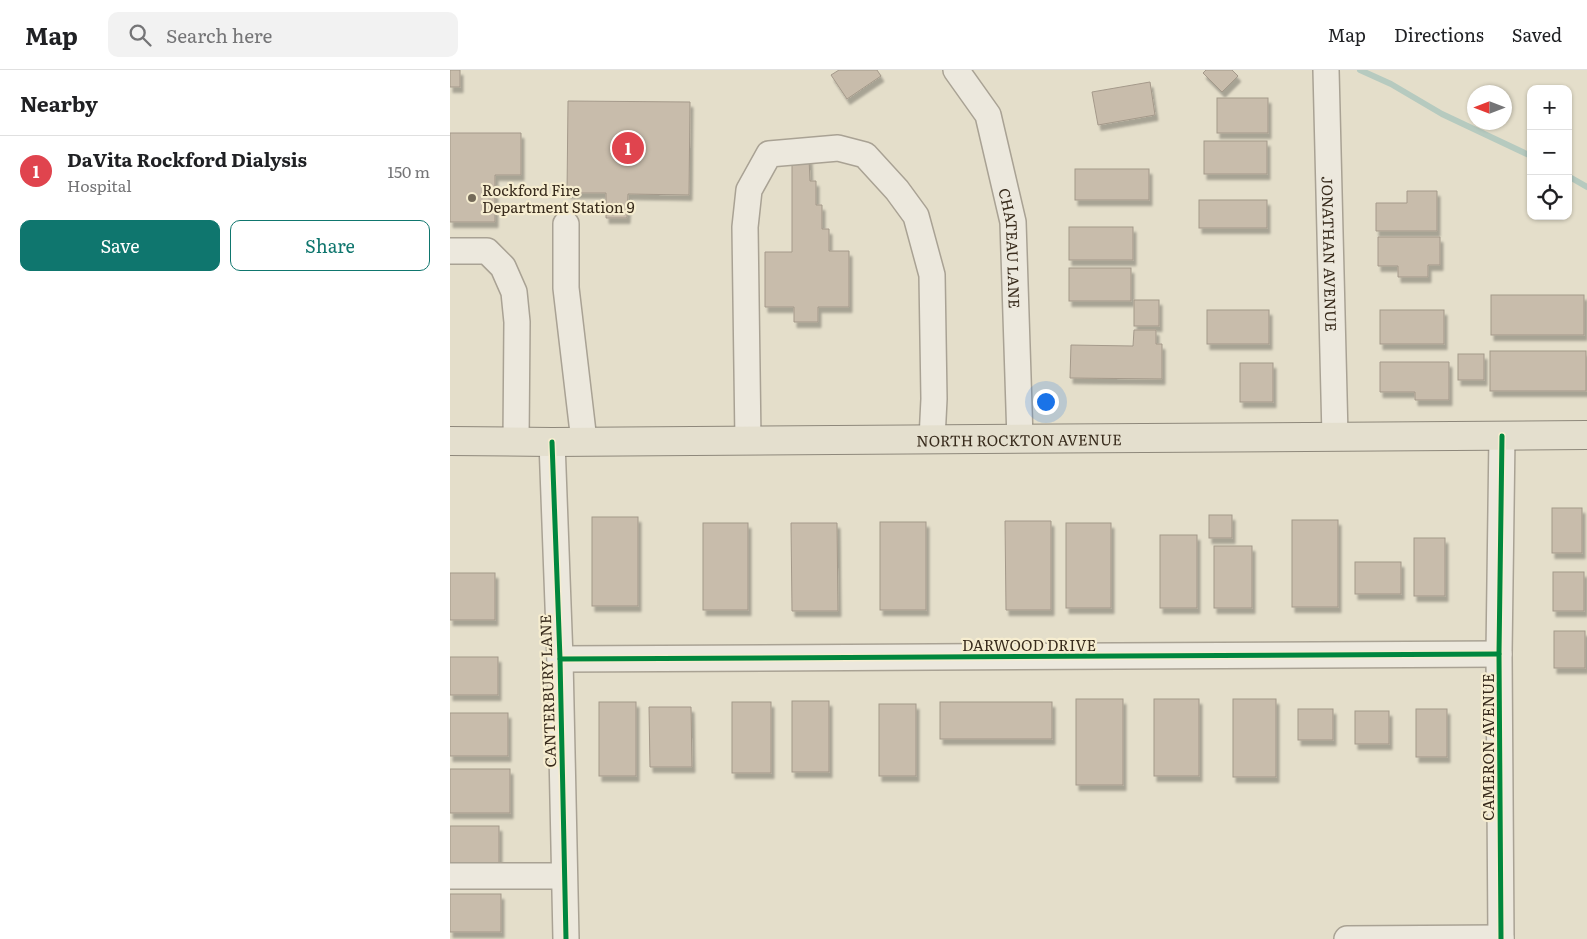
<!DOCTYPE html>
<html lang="en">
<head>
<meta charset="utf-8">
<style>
	:root { --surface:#fff; --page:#f2f2f2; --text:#202124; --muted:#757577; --line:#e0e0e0; --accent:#0f766e }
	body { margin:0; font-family:Literata,serif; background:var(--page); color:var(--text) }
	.controls { position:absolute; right:15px; top:15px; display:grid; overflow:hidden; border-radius:10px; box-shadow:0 1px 4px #0004 }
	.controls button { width:45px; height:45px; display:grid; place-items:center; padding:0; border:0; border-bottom:1px solid var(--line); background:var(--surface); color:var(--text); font:25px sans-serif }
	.compass { position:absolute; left:1017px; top:15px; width:45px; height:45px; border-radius:50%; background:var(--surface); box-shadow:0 1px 4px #0004; rotate:270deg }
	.you { position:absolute; left:595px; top:331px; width:18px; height:18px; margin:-12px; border:4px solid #fff; border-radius:50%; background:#1a73e8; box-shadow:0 0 0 8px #1a73e833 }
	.badge { display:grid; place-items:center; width:32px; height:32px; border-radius:50%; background:var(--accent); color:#fff; font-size:16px; font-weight:700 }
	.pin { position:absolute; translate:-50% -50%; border:2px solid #fff; box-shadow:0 1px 5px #0006 }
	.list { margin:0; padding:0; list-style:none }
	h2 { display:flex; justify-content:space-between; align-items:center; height:65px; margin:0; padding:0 20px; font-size:21px }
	h2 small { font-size:16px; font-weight:400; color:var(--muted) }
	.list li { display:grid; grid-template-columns:32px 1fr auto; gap:15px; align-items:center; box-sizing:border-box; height:70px; padding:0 20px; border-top:1px solid var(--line) }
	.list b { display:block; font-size:19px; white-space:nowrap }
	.list p { margin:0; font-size:16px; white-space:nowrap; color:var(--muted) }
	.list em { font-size:16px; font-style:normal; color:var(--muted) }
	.actions { display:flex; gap:10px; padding:15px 20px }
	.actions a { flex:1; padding:11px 0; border:1px solid var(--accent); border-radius:10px; text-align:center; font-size:18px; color:var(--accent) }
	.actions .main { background:var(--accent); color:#fff }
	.icon { flex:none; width:28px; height:28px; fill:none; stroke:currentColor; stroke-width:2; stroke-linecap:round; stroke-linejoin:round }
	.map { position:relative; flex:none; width:1137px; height:869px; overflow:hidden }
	header { display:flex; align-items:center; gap:30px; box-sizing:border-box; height:70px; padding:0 25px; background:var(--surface); border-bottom:1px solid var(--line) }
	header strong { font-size:24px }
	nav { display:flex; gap:28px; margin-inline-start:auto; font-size:18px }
	.search { width:350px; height:45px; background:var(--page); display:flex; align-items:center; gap:12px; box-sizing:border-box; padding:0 18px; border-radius:10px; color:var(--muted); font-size:19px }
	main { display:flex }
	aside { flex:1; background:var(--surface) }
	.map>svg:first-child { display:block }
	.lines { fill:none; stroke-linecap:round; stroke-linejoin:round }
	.stream { stroke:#b6cabf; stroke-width:6 }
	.building { fill:#c8bcab; stroke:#a4998a; filter:url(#shadow) }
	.minor-casing { stroke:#a9a294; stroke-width:28 }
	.major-casing { stroke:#8e887b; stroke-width:30 }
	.minor { stroke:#ece8dd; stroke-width:25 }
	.major { stroke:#e4dfce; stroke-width:28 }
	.cycleway-casing { stroke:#f6edd0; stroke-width:8 }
	.cycleway { stroke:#00873e; stroke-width:5 }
	.poi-dot { fill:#746a59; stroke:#f6edd0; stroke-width:2 }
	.labels { text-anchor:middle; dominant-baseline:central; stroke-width:4.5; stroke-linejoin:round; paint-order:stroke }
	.poi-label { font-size:15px; fill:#382b1c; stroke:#f6edd0; text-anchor:start }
	.street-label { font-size:15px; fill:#382b1c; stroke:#f6edd0 }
</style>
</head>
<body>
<header>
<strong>Map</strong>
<div class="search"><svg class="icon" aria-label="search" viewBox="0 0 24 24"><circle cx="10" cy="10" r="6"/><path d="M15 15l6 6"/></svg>Search here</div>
<nav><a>Map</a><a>Directions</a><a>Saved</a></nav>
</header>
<main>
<aside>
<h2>Nearby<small></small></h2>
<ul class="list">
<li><span class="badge" style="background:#e0444e">1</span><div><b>DaVita Rockford Dialysis</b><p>Hospital</p></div><em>150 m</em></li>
</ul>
<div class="actions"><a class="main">Save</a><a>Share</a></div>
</aside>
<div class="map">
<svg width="1137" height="869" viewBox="0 0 1137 869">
	<defs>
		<filter id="shadow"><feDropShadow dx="3" dy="5.5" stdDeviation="1" flood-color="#0004"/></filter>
	</defs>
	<rect width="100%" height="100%" fill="#e4deca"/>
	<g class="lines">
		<g class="stream">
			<path d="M910,0l31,14 51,30 89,42"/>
			<path d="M1118,106l19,11"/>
		</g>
	</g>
	<g class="building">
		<rect x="0" y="0" width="10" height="17"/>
		<path d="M389,0h38l4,6 -34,23 -16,-24z"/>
		<path d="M756,0h26l6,6 -16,16 -19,-19z"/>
		<path d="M700,12l5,33 -57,10 -6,-33z"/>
		<rect x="767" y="28" width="51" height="35"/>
		<path d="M118,31l122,1 -1,93 -61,-1 -1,24h-21v-25h-39z"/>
		<path d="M0,63h71v42h-26v47h-45z"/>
		<rect x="754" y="71" width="63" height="33"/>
		<path d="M342,88h17l1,23h6v24h6v24h7v22h20v56h-31v15h-24v-15h-29v-55h27z"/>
		<rect x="625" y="99" width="74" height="31"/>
		<path d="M957,121h30v40h-61v-28h31z"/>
		<rect x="749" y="130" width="68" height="28"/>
		<rect x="619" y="157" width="64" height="33"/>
		<path d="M928,167h62v28h-12v12h-30v-11h-20z"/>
		<rect x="619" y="198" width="62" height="33"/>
		<rect x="1041" y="225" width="93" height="40"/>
		<rect x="684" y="230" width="25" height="26"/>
		<rect x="757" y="240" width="62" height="34"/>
		<rect x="930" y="240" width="64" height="34"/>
		<path d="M684,260h22v14h6v35l-92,-1 1,-33 62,1z"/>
		<rect x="1040" y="281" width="96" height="40"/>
		<rect x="1008" y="284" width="26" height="26"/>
		<path d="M930,292h69v38h-34v-8h-35z"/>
		<rect x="790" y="293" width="33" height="39"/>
		<rect x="1102" y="438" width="30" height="45"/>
		<rect x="759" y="445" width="23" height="23"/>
		<rect x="142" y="447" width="46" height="89"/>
		<rect x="842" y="450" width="46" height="87"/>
		<path d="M555,451h46v89h-45z"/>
		<rect x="430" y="452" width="46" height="88"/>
		<rect x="253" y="453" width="45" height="87"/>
		<path d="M341,453h46l1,88h-46z"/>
		<rect x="616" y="453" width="45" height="85"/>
		<rect x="710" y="465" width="37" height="73"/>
		<rect x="964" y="468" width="31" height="58"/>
		<rect x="764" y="476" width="38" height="62"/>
		<rect x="905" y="492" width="46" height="32"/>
		<rect x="1103" y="502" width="31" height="39"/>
		<rect x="0" y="503" width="45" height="47"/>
		<rect x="1104" y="561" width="31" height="37"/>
		<rect x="0" y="587" width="48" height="38"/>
		<rect x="626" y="629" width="47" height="86"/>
		<rect x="704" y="629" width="45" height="77"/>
		<rect x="783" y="629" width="43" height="78"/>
		<rect x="342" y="631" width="37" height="71"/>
		<rect x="149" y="632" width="37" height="74"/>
		<rect x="282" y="632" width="39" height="71"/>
		<rect x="490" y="632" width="112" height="37"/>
		<rect x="429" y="634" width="37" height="72"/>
		<path d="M199,637h42l1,60h-42z"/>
		<rect x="848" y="639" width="35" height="31"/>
		<rect x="966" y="639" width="31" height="48"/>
		<rect x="905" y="641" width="34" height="33"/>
		<rect x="0" y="643" width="58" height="43"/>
		<rect x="0" y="699" width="60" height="44"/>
		<rect x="0" y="756" width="49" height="37"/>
		<rect x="0" y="824" width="51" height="38"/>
	</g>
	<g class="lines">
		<g class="minor-casing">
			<g id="minor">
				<path id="s1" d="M506,0l32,45 25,107 7,217"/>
				<path id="s2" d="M876,0l9,366"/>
				<path d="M116,154v64l18,153"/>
				<path d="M0,181h37l16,16 11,25 3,30 -1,119"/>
				<path d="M298,371l-3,-214 4,-37 20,-36 69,-6 27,7 32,35 19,26 16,59 2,124 -2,40"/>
				<path d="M102,372l8,217 6,280"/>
				<path d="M110,589l939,-5"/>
				<path d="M0,806h114"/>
				<path d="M897,869l154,-1"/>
				<path d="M1051,869l-2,-285 3,-218"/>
			</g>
		</g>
		<g class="major-casing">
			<g id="major">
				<path id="s3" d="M0,371l102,1 1035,-7"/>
			</g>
		</g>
		<use href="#minor" class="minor"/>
		<use href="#major" class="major"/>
		<g class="cycleway-casing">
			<g id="cycleway">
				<path d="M102,372l8,217 6,280"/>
				<path d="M110,589l939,-5"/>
				<path d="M1051,869l-2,-285 3,-218"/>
			</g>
		</g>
		<use href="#cycleway" class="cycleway"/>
	</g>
	<circle class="poi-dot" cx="22" cy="128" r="5"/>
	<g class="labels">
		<g class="poi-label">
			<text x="32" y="119">Rockford Fire<tspan x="32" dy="17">Department Station 9</tspan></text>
		</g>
		<g class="street-label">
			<text stroke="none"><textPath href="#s1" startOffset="191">CHATEAU LANE</textPath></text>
			<text stroke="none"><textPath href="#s2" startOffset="184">JONATHAN AVENUE</textPath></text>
			<text stroke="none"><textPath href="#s3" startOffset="569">NORTH ROCKTON AVENUE</textPath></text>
			<text x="579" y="574">DARWOOD DRIVE</text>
			<text transform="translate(97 621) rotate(-92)">CANTERBURY LANE</text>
			<text transform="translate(1037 677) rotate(-90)">CAMERON AVENUE</text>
		</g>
	</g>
</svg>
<div class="controls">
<button>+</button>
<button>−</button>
<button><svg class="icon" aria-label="locate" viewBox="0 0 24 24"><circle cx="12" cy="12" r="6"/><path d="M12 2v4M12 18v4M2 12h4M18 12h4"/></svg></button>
</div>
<svg class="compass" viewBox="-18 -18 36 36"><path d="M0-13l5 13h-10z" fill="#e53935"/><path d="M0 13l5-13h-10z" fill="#757577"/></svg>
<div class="you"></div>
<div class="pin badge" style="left:178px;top:78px;background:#e0444e">1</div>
</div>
</main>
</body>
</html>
